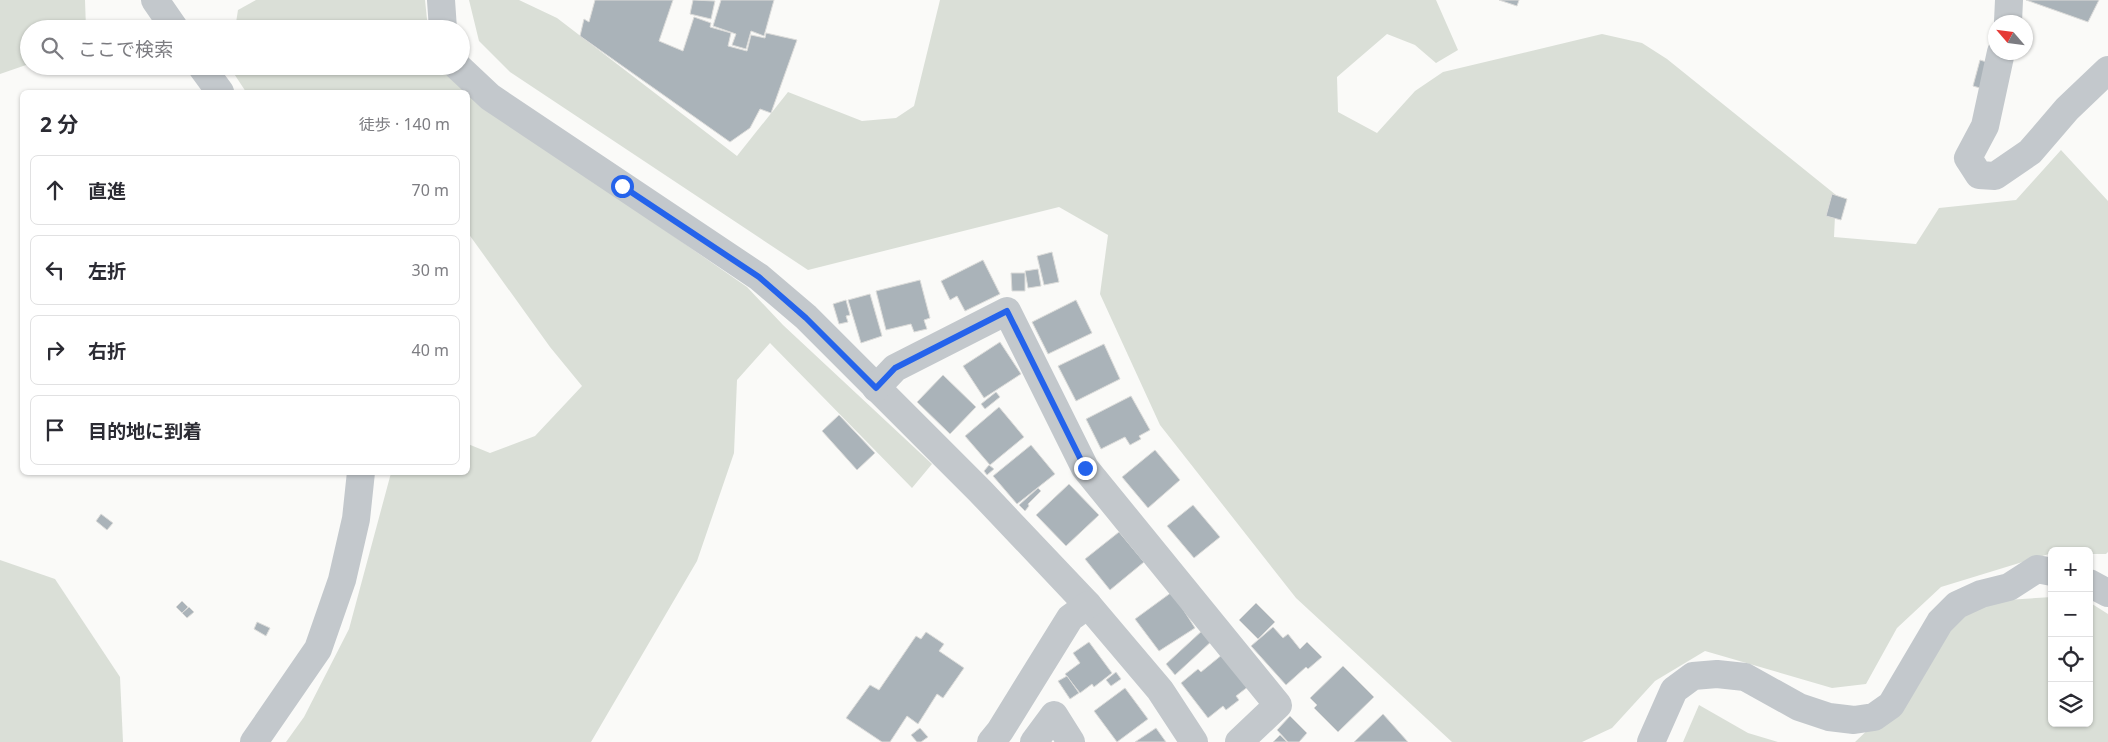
<!DOCTYPE html>
<html lang="ja">
<head>
<meta charset="utf-8">
<style>
	:root { --surface:#fff; --page:#f2f2f3; --text:#2b2b33; --muted:#7c7c81; --line:#e1e1e2 }
	body { margin:0; font-family:"Noto Sans","Noto Sans JP",sans-serif; background:var(--page); color:var(--text) }
	.controls { position:absolute; right:15px; bottom:15px; display:grid; overflow:hidden; border-radius:8px; box-shadow:0 1px 4px #0004 }
	.controls button { width:45px; height:45px; display:grid; place-items:center; padding:0; border:0; border-bottom:1px solid var(--line); background:var(--surface); color:var(--text); font:25px sans-serif }
	.compass { position:absolute; left:1988px; top:15px; width:45px; height:45px; border-radius:50%; background:var(--surface); box-shadow:0 1px 4px #0004; rotate:298deg }
	.stop { position:absolute; width:15px; height:15px; margin:-11px; border:4px solid #2563eb; border-radius:50%; background:#fff }
	.stop.end { background:#2563eb; border-color:#fff; box-shadow:0 1px 5px #0008 }
	.list { margin:0; padding:0; list-style:none }
	h2 { display:flex; justify-content:space-between; align-items:center; height:65px; margin:0; padding:0 20px; font-size:21px }
	h2 small { font-size:16px; font-weight:400; color:var(--muted) }
	.list li { display:grid; grid-template-columns:32px 1fr auto; gap:15px; align-items:center; box-sizing:border-box; height:70px; margin:0 10px 10px; padding:0 10px; border:1px solid var(--line); border-radius:8px }
	.list b { display:block; font-size:19px; white-space:nowrap }
	.list em { font-size:16px; font-style:normal; color:var(--muted) }
	.icon { flex:none; width:28px; height:28px; fill:none; stroke:currentColor; stroke-width:2; stroke-linecap:round; stroke-linejoin:round }
	.map { position:relative; flex:none; width:2108px; height:742px; overflow:hidden }
	.search { position:absolute; background:var(--surface); box-shadow:0 1px 4px #0004; left:20px; top:20px; width:450px; height:55px; display:flex; align-items:center; gap:12px; box-sizing:border-box; padding:0 18px; border-radius:28px; color:var(--muted); font-size:19px }
	.panel { position:absolute; background:var(--surface); box-shadow:0 1px 4px #0004; left:20px; top:90px; width:450px; height:385px; border-radius:8px }
	.map>svg:first-child { display:block }
	.green { fill:#dadfd7 }
	.building { fill:#aab3b9; stroke:#dcdcda }
	.lines { fill:none; stroke-linecap:round; stroke-linejoin:round }
	.minor { stroke:#c3c8cc; stroke-width:28 }
	.route { stroke:#2563eb; stroke-width:6 }
</style>
</head>
<body>
<div class="map">
<svg width="2108" height="742" viewBox="0 0 2108 742">
	<rect width="100%" height="100%" fill="#fafaf8"/>
	<g class="green">
		<path d="M0,0h85l1,29h-57v35l-29,10z"/>
		<path d="M256,0h169l3,29h-193l3,-19z"/>
		<path d="M469,0h50l38,18 180,138 51,-64 74,29 34,-3 18,-12 26,-106h496l22,50 -22,13 -21,-18 -28,-11 -50,43 1,35 39,21 38,-42 28,-19 159,-38 40,9 25,16 169,136 -2,42 82,7 23,-36 77,-8 45,-50 47,51v351l-2,2h-17v-3h-37v2l-111,34 -44,41 -31,56 -34,4 -127,-37 -50,30 -43,47 -30,14h-130l-156,-144 -136,-173 -60,-131 8,-59 -49,-28 -251,63 -298,-198 -31,-31z"/>
		<path d="M229,66h215l49,45 254,176 36,38 149,139 -20,24 -142,-145 -33,37 -3,73 -37,108 -106,181h-305l18,-25 45,-88 42,-156 77,-1v-28l22,9 45,-17 47,-50 -32,-39 -82,-114v-141h-222z"/>
		<path d="M0,560l55,19 65,98 3,65h-123z"/>
		<path d="M2052,597v126h37v-121l19,12v128h-253l42,-40 49,-77 29,-23z"/>
		<path d="M1699,705l49,28 30,9h-95z"/>
	</g>
	<g class="building">
		<path d="M595,0h78l-14,41 24,10 11,-34 17,6 -1,4 21,6 -3,13 19,5 4,-16 14,3 1,-5 31,7 -26,73 -11,-4 -10,19 -20,14 -150,-106 4,-17 5,3z"/>
		<path d="M693,0l22,1 -4,18 -21,-5z"/>
		<path d="M721,0h53l-10,36 -13,-5 -5,18 -14,-4 4,-11 -23,-8z"/>
		<path d="M1499,0h20l-2,6z"/>
		<path d="M2026,0h73l-11,22z"/>
		<path d="M1980,60l13,4 -6,26 -14,-4z"/>
		<path d="M1832,194l15,5 -6,21 -15,-4z"/>
		<path d="M1052,252l7,30 -15,3 -7,-29z"/>
		<path d="M983,260l17,34 -35,17 -8,-15 -7,4 -9,-19z"/>
		<path d="M1038,269l3,17 -13,2 -3,-17z"/>
		<path d="M1011,273h14v18h-13z"/>
		<path d="M920,280l10,38 -6,2 3,9 -13,3 -3,-8 -25,6 -10,-39z"/>
		<path d="M870,294l12,42 -21,7 -13,-43z"/>
		<path d="M846,300l4,15 -4,1 2,6 -9,2 -6,-20z"/>
		<path d="M1076,300l16,33 -44,21 -16,-32z"/>
		<path d="M1000,342l21,32 -37,24 -21,-32z"/>
		<path d="M1104,344l16,35 -44,22 -18,-35z"/>
		<path d="M943,375l33,32 -26,27 -33,-32z"/>
		<path d="M996,392l4,5 -15,12 -4,-5z"/>
		<path d="M1131,396l19,34 -11,6 2,3 -11,6 -5,-8 -24,12 -15,-30z"/>
		<path d="M999,407l25,30 -34,28 -25,-29z"/>
		<path d="M839,415l36,38 -18,17 -35,-39z"/>
		<path d="M1031,445l24,29 -38,30 -24,-28z"/>
		<path d="M1155,450l25,30 -32,28 -26,-31z"/>
		<path d="M989,465l5,4 -7,6 -3,-4z"/>
		<path d="M1069,484l30,31 -33,31 -30,-31z"/>
		<path d="M1038,488l3,3 -13,13 1,2 -4,5 -6,-6z"/>
		<path d="M1193,505l27,32 -26,21 -27,-32z"/>
		<path d="M101,514l12,9 -6,7 -11,-9z"/>
		<path d="M1119,532l25,30 -34,28 -25,-31z"/>
		<path d="M1172,592l23,36 -36,23 -24,-32z"/>
		<path d="M182,601l6,6 -6,6 -6,-6z"/>
		<path d="M1256,603l19,19 -17,17 -19,-19z"/>
		<path d="M189,607l5,5 -7,6 -5,-5z"/>
		<path d="M257,622l13,6 -4,8 -12,-7z"/>
		<path d="M1273,627l10,11 5,-4 12,15 7,-7 15,15 -14,12 -2,-2 -20,18 -35,-39z"/>
		<path d="M1204,629l10,10 -39,36 -9,-11z"/>
		<path d="M926,632l18,12 -5,7 25,17 -21,30 -6,-4 -19,30 -11,-8 -17,26h-8l-36,-24 24,-33 9,5 37,-54 5,3z"/>
		<path d="M1089,642l23,31 -18,14 -2,-3 -12,9 -15,-19 15,-11 -7,-10z"/>
		<path d="M1223,654l26,32 -13,10 3,4 -13,10 -3,-4 -15,12 -27,-35 17,-14 3,3z"/>
		<path d="M1343,666l31,31 -36,35 -24,-24 3,-3 -7,-7z"/>
		<path d="M1116,672l5,7 -10,7 -5,-6z"/>
		<path d="M1067,676l12,17 -9,6 -12,-18z"/>
		<path d="M1125,688l23,31 -31,23 -23,-31z"/>
		<path d="M1383,714l25,28h-54z"/>
		<path d="M1290,716l17,17 -8,9h-11l-11,-12z"/>
		<path d="M920,728l8,9 -7,5h-4l-6,-7z"/>
		<path d="M1156,728l10,14h-31z"/>
		<path d="M1280,735l7,7h-14z"/>
	</g>
	<g class="lines">
		<g class="minor">
			<path d="M155,0l20,29"/>
			<path d="M441,0l2,29"/>
			<path d="M2008,22l1,-22"/>
			<path d="M2001,52l-16,74 -17,32 11,17 16,1 35,-24 37,-43 41,-39"/>
			<path d="M201,66l19,26"/>
			<path d="M457,66l33,31 269,180 47,40 174,174 108,114 72,85 34,52"/>
			<path d="M876,388l19,-20 112,-57 78,157 193,237 -39,37"/>
			<path d="M2089,583l19,10"/>
			<path d="M254,742l64,-93 24,-69 14,-61 5,-47"/>
			<path d="M991,742l9,-11 70,-113 18,-13"/>
			<path d="M1034,742l20,-27 17,27"/>
			<path d="M1651,742l23,-52 19,-14 24,-2 28,3 54,30 30,10 25,3 20,-3 17,-12 49,-83 17,-17 24,-11 28,-7 28,-18 15,3"/>
		</g>
	</g>
	<g class="lines">
		<path class="route" d="M622,186l137,91 47,41 70,70 19,-20 112,-57 78,157"/>
	</g>
</svg>
<div class="controls">
<button>+</button>
<button>−</button>
<button><svg class="icon" aria-label="locate" viewBox="0 0 24 24"><circle cx="12" cy="12" r="6"/><path d="M12 2v4M12 18v4M2 12h4M18 12h4"/></svg></button>
<button><svg class="icon" aria-label="layers" viewBox="0 0 24 24"><path d="M12 4l9 5-9 5-9-5zM3 14l9 5 9-5"/></svg></button>
</div>
<svg class="compass" viewBox="-18 -18 36 36"><path d="M0-13l5 13h-10z" fill="#e53935"/><path d="M0 13l5-13h-10z" fill="#7c7c81"/></svg>
<div class="stop" style="left:622px;top:186px"></div>
<div class="stop end" style="left:1085px;top:468px"></div>
<div class="search"><svg class="icon" aria-label="search" viewBox="0 0 24 24"><circle cx="10" cy="10" r="6"/><path d="M15 15l6 6"/></svg>ここで検索</div>
<section class="panel">
<h2>2 分<small>徒歩 · 140 m</small></h2>
<ul class="list">
<li><svg class="icon" aria-label="ahead" viewBox="0 0 24 24"><path d="M12 20V5M6 11l6-6 6 6"/></svg><div><b>直進</b></div><em>70 m</em></li>
<li><svg class="icon" aria-label="left" viewBox="0 0 24 24"><path d="M17 20v-9H6M10 6l-5 5 5 5"/></svg><div><b>左折</b></div><em>30 m</em></li>
<li><svg class="icon" aria-label="right" viewBox="0 0 24 24"><path d="M7 20v-9h11M14 6l5 5-5 5"/></svg><div><b>右折</b></div><em>40 m</em></li>
<li><svg class="icon" aria-label="arrive" viewBox="0 0 24 24"><path d="M6 21V4h12l-3 4 3 4H6"/></svg><div><b>目的地に到着</b></div></li>
</ul>
</section>
</div>
</body>
</html>
